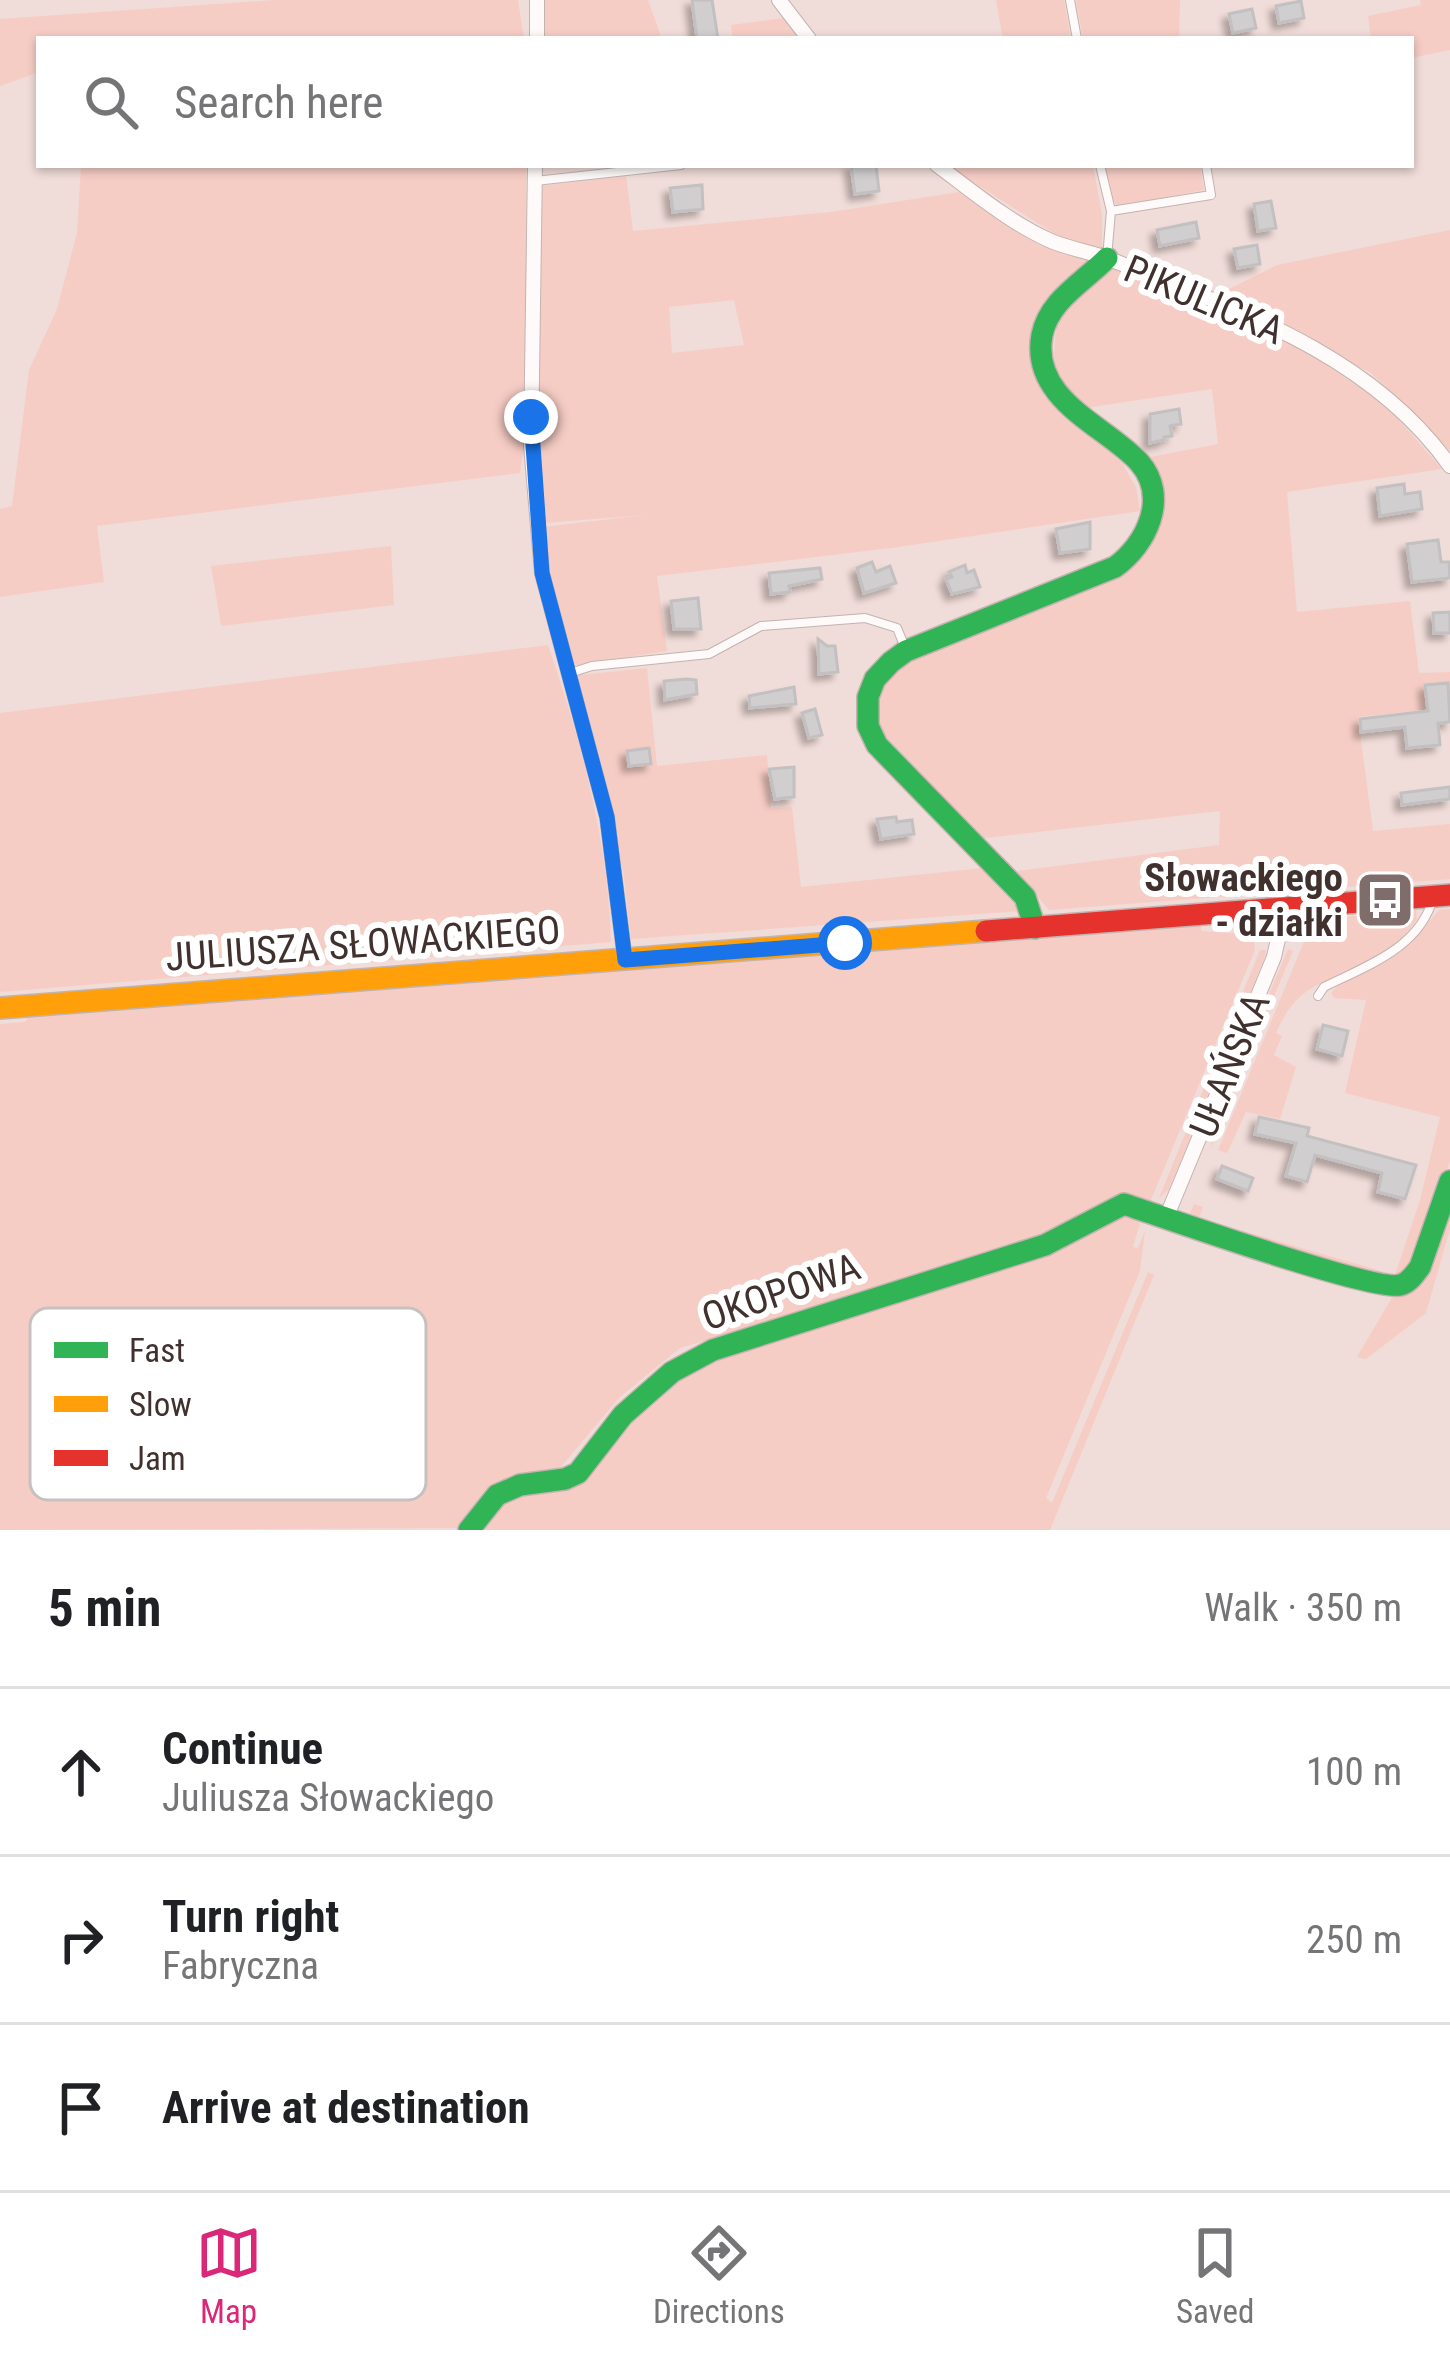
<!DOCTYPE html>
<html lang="en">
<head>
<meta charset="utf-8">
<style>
	:root { --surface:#fff; --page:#f6f6f6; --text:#202124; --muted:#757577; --line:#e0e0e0; --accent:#db2777 }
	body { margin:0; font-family:"Roboto Condensed",sans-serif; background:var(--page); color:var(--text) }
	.stop { position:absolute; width:36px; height:36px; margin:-27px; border:9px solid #1a73e8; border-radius:50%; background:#fff }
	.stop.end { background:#1a73e8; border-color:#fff; box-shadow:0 3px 12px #0008 }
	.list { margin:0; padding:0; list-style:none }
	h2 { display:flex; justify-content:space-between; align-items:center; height:156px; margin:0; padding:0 48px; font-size:51px }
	h2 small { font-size:39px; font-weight:400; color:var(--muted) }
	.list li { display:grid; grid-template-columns:78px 1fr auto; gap:36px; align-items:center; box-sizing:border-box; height:168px; padding:0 48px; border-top:3px solid var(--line) }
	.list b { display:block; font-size:45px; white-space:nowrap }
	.list p { margin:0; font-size:39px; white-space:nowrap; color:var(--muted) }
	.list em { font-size:39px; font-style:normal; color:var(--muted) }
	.icon { flex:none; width:66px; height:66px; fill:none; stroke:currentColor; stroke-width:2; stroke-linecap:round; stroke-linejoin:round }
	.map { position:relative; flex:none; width:1450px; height:1530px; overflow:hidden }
	.search { position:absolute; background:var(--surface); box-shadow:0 3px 9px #0004; left:36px; right:36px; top:36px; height:132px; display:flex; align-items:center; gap:30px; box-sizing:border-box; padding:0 42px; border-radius:0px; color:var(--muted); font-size:45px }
	.sheet { height:660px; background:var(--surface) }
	nav { display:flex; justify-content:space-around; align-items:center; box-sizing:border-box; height:168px; border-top:3px solid var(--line); background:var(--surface); font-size:33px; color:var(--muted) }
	nav a { display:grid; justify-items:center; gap:6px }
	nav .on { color:var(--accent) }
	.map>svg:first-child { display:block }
	.green { fill:#f6cdc5; fill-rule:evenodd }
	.building { fill:#d0cece; stroke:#c2c0c0; stroke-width:3; filter:url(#shadow) }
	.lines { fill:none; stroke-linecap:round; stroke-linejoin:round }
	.lane-casing { stroke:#c3b3b0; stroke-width:10 }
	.street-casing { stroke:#c3b3b0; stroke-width:16 }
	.fast-casing { stroke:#c3b3b0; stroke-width:24 }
	.slow-casing { stroke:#c3b3b0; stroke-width:24 }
	.jam-casing { stroke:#c3b3b0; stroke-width:24 }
	.lane { stroke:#fdfaf9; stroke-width:8 }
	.street { stroke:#fdfaf9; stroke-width:14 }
	.fast { stroke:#30b455; stroke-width:21 }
	.slow { stroke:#ff9f0a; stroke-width:21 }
	.jam { stroke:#e5322d; stroke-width:21 }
	.route { stroke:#1a73e8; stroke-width:15 }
	.labels { text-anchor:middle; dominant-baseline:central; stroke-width:12; stroke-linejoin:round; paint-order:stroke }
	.street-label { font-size:39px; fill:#40312e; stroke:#fff }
	.poi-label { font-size:39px; font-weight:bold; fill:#40312e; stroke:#fff; text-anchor:end }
	.key { fill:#fff; stroke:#c6c1c0; stroke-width:3 }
	.key-label { font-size:33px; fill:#40312e }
</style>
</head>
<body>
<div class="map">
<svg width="1450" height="1530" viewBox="0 0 1450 1530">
	<defs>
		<filter id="shadow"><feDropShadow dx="-6" dy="6" stdDeviation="3" flood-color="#0004"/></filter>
	</defs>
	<rect width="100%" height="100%" fill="#f0dcd8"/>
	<g class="green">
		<path d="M274,0h244l6,39h-485v33l-39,14v-67z"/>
		<path d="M544,0h104l14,39h-119z"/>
		<path d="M996,0h68l7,39h-68z"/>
		<path d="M1076,0h104l-1,39h-96z"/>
		<path d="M1420,0h30v50l-39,8v-19h-40l-3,-23 53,-11z"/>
		<path d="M784,18l16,21h-67l-2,-14z"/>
		<path d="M81,165h445v265l-6,43 -423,53 7,56 -104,15v-88l12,-3 17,-136 28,-61 20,-76z"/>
		<path d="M946,165h147l9,50v36l-41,-13z"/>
		<path d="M1105,165h95l4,25 -86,16 -7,-7z"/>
		<path d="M626,176l7,55 198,-19 128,-20 80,53 60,15 -29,24 -31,92 4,18 10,11 69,58 14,24 4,24 -241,36 -242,29 10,75 -89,14 -9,-3 -20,-77 -6,-58 102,-12 -102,8 -4,-125 2,-212zM734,300l10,45 -72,8 -3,-46z"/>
		<path d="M1450,230v221l-79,-78 -154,-78 60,-30z"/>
		<path d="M1111,266l90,43 101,40 82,54 58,66 -155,23 10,120 113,-11 9,72 31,-1v35l-92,10 15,114 77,-7v55l-401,31 -32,-39 202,-26 1,-34 -244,28 -92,-95 -12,-38 2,-11 27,-36 238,-100 6,-101 73,-14 -6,-55 -127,19c-30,-24 -34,-41 -29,-77 1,-9 3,-21 10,-27 15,-12 31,-24 45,-38z"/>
		<path d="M391,546l3,59 -173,21 -10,-60z"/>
		<path d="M548,645c33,96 60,194 63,297l-611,50v-279z"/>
		<path d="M647,668l10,98 110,-11 4,53 21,-1 9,80 182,-19 33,29 4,14 -389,28 -8,-68 -48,-189 4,-7z"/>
		<path d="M1450,909v252l-39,109 -18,10 -204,-64 5,-12 9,3 -4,11 196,57 25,-75 20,-83 -95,-24 21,-93 -32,-2 -3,-5 8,-9 70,-39 30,-35z"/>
		<path d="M1416,910l1,10c-10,13 -21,25 -35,34 -46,31 -81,20 -106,79l6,3 -8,19 22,12 -16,52 -34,-7 -19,41 -9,-3 90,-218 5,-5 22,-1 -1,-8z"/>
		<path d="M1200,924l2,7 41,3 11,8 1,8 -105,252 -130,47 -340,99 -60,49 -66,78 -42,8 -51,45 -461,2v-506l25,-2 4,-6z"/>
		<path d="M1288,949l5,2 -81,195 -2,-10z"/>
		<path d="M1260,950h6l-1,7 -96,232 -10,9z"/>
		<path d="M1450,1199v30l-24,84 -60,46 -9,-2z"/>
		<path d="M1127,1214l13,9 -7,24 5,1 7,-17 -5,40 -94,227 6,5 96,-231 6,3 -104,255h-574l24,-31 57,-14 65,-62 68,-54z"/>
	</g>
	<g class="building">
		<path d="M692,0h20l6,39h-21z"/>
		<path d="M1301,1l3,17 -25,5 -3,-17z"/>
		<path d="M1252,9l4,19 -23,5 -4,-19z"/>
		<path d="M851,165h25l3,26 -24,3z"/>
		<path d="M702,185l1,24 -30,3 -3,-24z"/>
		<path d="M1271,201l5,27 -18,3 -4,-27z"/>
		<path d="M1196,222l3,16 -39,8 -3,-16z"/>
		<path d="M1257,245l3,19 -22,4 -4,-19z"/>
		<path d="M1179,409l2,15 -11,2 2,10 -8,1v3l-14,3v-29z"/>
		<path d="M1404,484l1,10 15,-2 2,17 -42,7 -3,-28z"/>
		<path d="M1090,522v27l-30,4 -4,-24z"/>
		<path d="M1438,540l3,22h8l1,16 -38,4 -5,-38z"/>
		<path d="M872,562l4,10 14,-6 6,17 -32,10 -7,-25z"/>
		<path d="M965,565l2,8 7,-3 6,17 -28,7 -6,-15 6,-2 -3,-5z"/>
		<path d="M820,568l2,11 -33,7 1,6 -19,2 -2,-21z"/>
		<path d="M698,598l3,31h-27l-3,-28z"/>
		<path d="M1450,612v21h-16l-1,-20z"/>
		<path d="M818,639l9,7h8l3,26 -19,2z"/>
		<path d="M687,679l9,1 1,14 -32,6 -1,-19z"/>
		<path d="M1448,683l2,39 -12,1 2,22 -33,3 -2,-21 -44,5 -1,-13 68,-8 -3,-26z"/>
		<path d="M794,687l2,17 -46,4 -1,-12z"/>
		<path d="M815,709l7,26 -13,3 -7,-25z"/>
		<path d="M649,748l2,16 -22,2 -2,-15z"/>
		<path d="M794,767v30l-19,2 -6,-30z"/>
		<path d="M1450,787v12l-48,6 -1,-12z"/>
		<path d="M896,817l1,5 15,-2 2,14 -33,5 -4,-20z"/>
		<path d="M1323,1025l25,6 -6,25 -25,-7z"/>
		<path d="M1259,1117l50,11 -2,8 109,29 -11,34 -27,-7 4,-19 -67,-18 -8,27 -21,-6 10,-33 -41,-9z"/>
		<path d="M1222,1166l31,12 -5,13 -31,-12z"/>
	</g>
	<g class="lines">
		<g class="lane-casing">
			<g id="lane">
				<path d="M1070,0l7,39"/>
				<path d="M1100,165l11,46"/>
				<path d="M535,181l146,-16"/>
				<path d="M1107,258l4,-47 100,-16 -5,-30"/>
				<path d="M570,673l22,-7 117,-12 52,-28 104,-8 32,10 9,22"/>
				<path d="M1318,996l6,-9c42,-21 96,-39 109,-89"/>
			</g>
		</g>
		<g class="street-casing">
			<g id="street">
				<path d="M779,0l30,39"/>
				<path d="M537,39v-39"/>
				<path d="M535,165l-4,280 11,128 65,244 18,143"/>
				<path d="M937,165c35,26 73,58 114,76 19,8 41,11 61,19 123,49 259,94 338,206"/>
				<path d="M1166,1218l108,-261 11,-49"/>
			</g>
		</g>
		<g class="fast-casing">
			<g id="fast">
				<path d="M1035,928l-10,-31 -148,-152 -9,-19v-29l7,-18 16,-17 15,-11 209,-84c31,-22 55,-70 24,-105 -33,-36 -109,-62 -97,-127 7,-35 42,-53 65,-77"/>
				<path d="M469,1530l28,-35 23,-10 45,-6 13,-6 45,-58 49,-43 41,-22 332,-105 79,-41c40,13 250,88 276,81 9,-2 14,-10 20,-18l30,-86"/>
			</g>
		</g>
		<g class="slow-casing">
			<path id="slow" d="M0,1008l986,-77"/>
		</g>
		<g class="jam-casing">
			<path id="jam" d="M986,931l464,-36"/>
		</g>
		<use href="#lane" class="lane"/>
		<use href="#street" class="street"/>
		<use href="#fast" class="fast"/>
		<use href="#slow" class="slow"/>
		<use href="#jam" class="jam"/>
	</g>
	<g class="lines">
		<path class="route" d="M531,417l11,156 65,244 18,143 220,-17"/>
	</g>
	<defs>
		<g id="bus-square" transform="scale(3)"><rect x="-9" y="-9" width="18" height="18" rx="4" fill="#7e6d6a" stroke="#fff"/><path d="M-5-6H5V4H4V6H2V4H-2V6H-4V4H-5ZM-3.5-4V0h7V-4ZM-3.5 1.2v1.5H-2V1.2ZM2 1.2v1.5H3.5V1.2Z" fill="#fff"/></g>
	</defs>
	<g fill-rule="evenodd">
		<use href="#bus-square" x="1385" y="900"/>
	</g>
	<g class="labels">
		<g class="street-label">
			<text transform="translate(1204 300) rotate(23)">PIKULICKA</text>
			<text transform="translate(363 944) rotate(-4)">JULIUSZA SŁOWACKIEGO</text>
			<text transform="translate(1230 1065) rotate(-68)">UŁAŃSKA</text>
			<text transform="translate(781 1292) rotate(-19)">OKOPOWA</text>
		</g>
		<g class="poi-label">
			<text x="1343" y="878">Słowackiego<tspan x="1343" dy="45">- działki</tspan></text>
		</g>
	</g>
	<rect x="30" y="1308" width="396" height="192" rx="18" class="key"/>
	<rect x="54" y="1342" width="54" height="16" fill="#30b455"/>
	<rect x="54" y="1396" width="54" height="16" fill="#ff9f0a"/>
	<rect x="54" y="1450" width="54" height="16" fill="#e5322d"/>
	<g class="key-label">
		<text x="129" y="1362">Fast</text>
		<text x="129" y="1416">Slow</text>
		<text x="129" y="1470">Jam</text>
	</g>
</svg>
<div class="stop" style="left:845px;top:943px"></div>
<div class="stop end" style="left:531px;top:417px"></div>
<div class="search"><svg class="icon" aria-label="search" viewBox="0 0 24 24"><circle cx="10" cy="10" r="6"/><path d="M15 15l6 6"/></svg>Search here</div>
</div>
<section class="sheet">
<h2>5 min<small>Walk · 350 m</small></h2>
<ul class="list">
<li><svg class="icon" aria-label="ahead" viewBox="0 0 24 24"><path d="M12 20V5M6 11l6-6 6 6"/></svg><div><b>Continue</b><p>Juliusza Słowackiego</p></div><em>100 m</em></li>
<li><svg class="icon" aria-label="right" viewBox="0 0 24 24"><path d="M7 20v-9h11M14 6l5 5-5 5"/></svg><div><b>Turn right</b><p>Fabryczna</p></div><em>250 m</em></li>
<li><svg class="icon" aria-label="arrive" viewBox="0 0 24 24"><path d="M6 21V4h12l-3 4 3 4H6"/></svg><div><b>Arrive at destination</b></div></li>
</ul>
</section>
<nav>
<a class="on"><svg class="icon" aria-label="map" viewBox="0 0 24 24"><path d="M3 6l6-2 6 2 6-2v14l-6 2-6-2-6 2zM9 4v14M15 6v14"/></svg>Map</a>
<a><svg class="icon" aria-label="directions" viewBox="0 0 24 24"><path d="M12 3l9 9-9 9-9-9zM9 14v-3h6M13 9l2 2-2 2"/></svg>Directions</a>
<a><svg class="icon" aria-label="saved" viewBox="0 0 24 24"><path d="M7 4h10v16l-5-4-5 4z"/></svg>Saved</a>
</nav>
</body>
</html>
